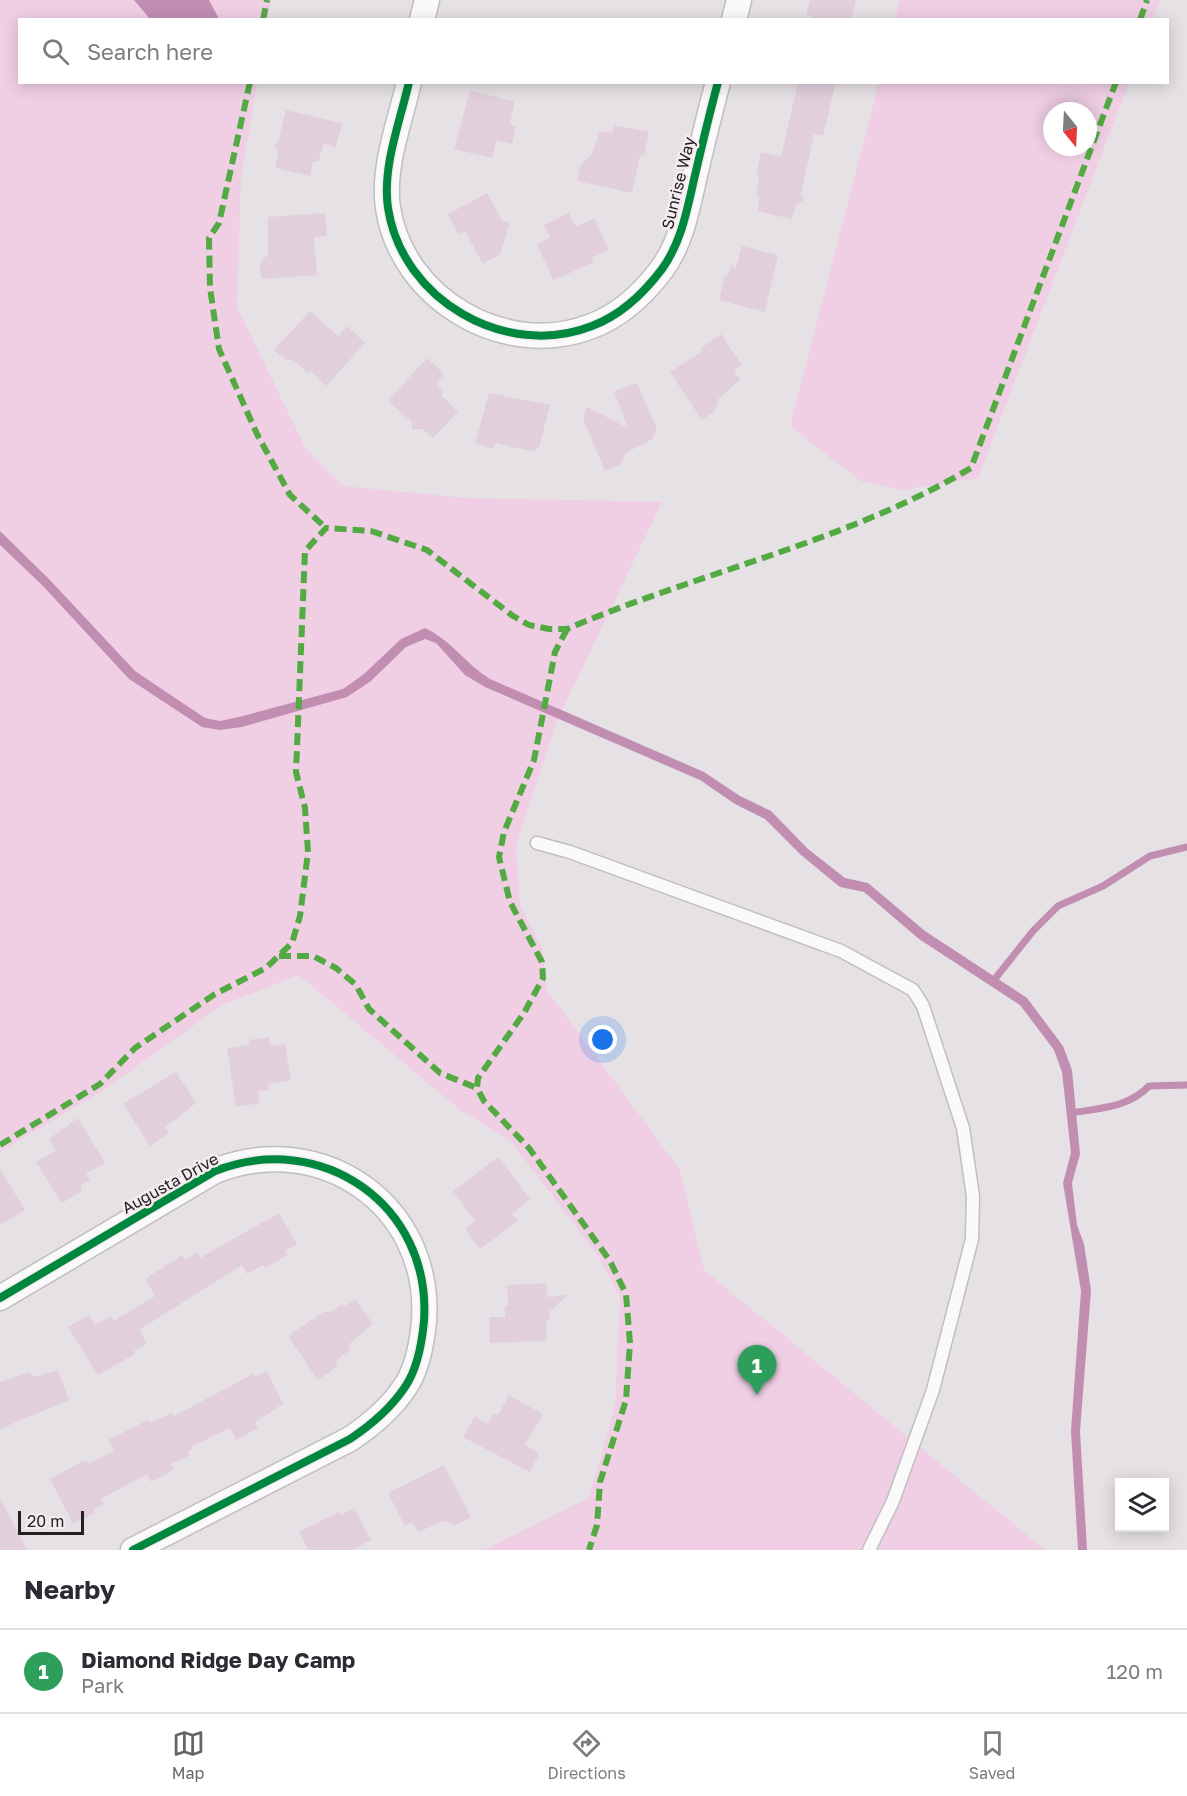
<!DOCTYPE html>
<html lang="en">
<head>
<meta charset="utf-8">
<style>
	:root { --surface:#fff; --page:#f2f2f3; --text:#2b2b33; --muted:#7c7c81; --line:#e1e1e2; --accent:#676466 }
	body { margin:0; font-family:"Golos Text",sans-serif; background:var(--page); color:var(--text) }
	.controls { position:absolute; right:18px; bottom:18px; display:grid; overflow:hidden; border-radius:0px; box-shadow:0 3px 15px #0003 }
	.controls button { width:54px; height:54px; display:grid; place-items:center; padding:0; border:0; border-bottom:2px solid var(--line); background:var(--surface); color:var(--text); font:30px sans-serif }
	.compass { position:absolute; left:1043px; top:102px; width:54px; height:54px; border-radius:50%; background:var(--surface); box-shadow:0 3px 15px #0003; rotate:162deg }
	.scale { position:absolute; left:18px; bottom:15px; width:66px; box-sizing:border-box; padding-left:6px; border:3px solid #232022; border-top:0; font-size:16px; line-height:21px; white-space:nowrap; color:#232022; -webkit-text-stroke:4px #f5ecf2; paint-order:stroke }
	.you { position:absolute; left:603px; top:1040px; width:21px; height:21px; margin:-15px; border:4px solid #fff; border-radius:50%; background:#1a73e8; box-shadow:0 0 0 9px #1a73e833 }
	.badge { display:grid; place-items:center; width:39px; height:39px; border-radius:50%; background:var(--accent); color:#fff; font-size:20px; font-weight:700 }
	.pin { position:absolute; translate:-50% -50px; filter:drop-shadow(0 2px 3px #0008) }
	.pin::after { content:''; position:absolute; top:32px; width:21px; height:18px; background:inherit; clip-path:polygon(0 0,100% 0,50% 100%) }
	.list { margin:0; padding:0; list-style:none }
	h2 { display:flex; justify-content:space-between; align-items:center; height:78px; margin:0; padding:0 24px; font-size:26px }
	h2 small { font-size:20px; font-weight:400; color:var(--muted) }
	.list li { display:grid; grid-template-columns:39px 1fr auto; gap:18px; align-items:center; box-sizing:border-box; height:84px; padding:0 24px; border-top:2px solid var(--line) }
	.list b { display:block; font-size:22px; white-space:nowrap }
	.list p { margin:0; font-size:20px; white-space:nowrap; color:var(--muted) }
	.list em { font-size:20px; font-style:normal; color:var(--muted) }
	.icon { flex:none; width:33px; height:33px; fill:none; stroke:currentColor; stroke-width:2; stroke-linecap:round; stroke-linejoin:round }
	.map { position:relative; flex:none; width:1187px; height:1550px; overflow:hidden }
	.search { position:absolute; background:var(--surface); box-shadow:0 3px 15px #0003; left:18px; right:18px; top:18px; height:66px; display:flex; align-items:center; gap:15px; box-sizing:border-box; padding:0 21px; border-radius:0px; color:var(--muted); font-size:22px }
	.sheet { height:162px; background:var(--surface) }
	nav { display:flex; justify-content:space-around; align-items:center; box-sizing:border-box; height:84px; border-top:2px solid var(--line); background:var(--surface); font-size:16px; color:var(--muted) }
	nav a { display:grid; justify-items:center; gap:3px }
	nav .on { color:var(--accent) }
	.map>svg:first-child { display:block }
	.green { fill:#f0cfe5; fill-rule:evenodd }
	.water { fill:#c18eb2 }
	.lines { fill:none; stroke-linecap:round; stroke-linejoin:round }
	.stream { stroke:#c18eb2; stroke-width:7 }
	.building { fill:#e1d0dc }
	.lane-casing { stroke:#c1bec0; stroke-width:15 }
	.street-casing { stroke:#c1bec0; stroke-width:27 }
	.lane { stroke:#fbfafb; stroke-width:12 }
	.street { stroke:#fbfafb; stroke-width:24 }
	.quiet { stroke:#53aa43; stroke-width:6; stroke-dasharray:12 6; stroke-linecap:butt }
	.cycleway-casing { stroke:#f5ecf2; stroke-width:11 }
	.cycleway { stroke:#00873e; stroke-width:8 }
	.labels { text-anchor:middle; dominant-baseline:central; stroke-width:5; stroke-linejoin:round; paint-order:stroke }
	.street-label { font-size:16px; fill:#232022; stroke:#f5ecf2 }
</style>
</head>
<body>
<div class="map">
<svg width="1187" height="1550" viewBox="0 0 1187 1550">
	<rect width="100%" height="100%" fill="#e6e1e4"/>
	<g class="green">
		<path d="M0,0h271l-3,19 -248,1v62l237,1 -16,95 -4,129 69,142 37,37 123,12 196,4 -105,219 -41,125 4,59 23,46 4,39 133,180 24,100 341,280h-562l106,-52 26,-91 5,-110 -23,-43 -87,-114 -50,-30 -161,-135 -75,29 -122,87 -102,61z"/>
		<path d="M900,0h260l-7,19h-258z"/>
		<path d="M879,83h250l-151,395 -76,12 -42,-9 -70,-55zM1052,111h36v36h-36z"/>
	</g>
	<g class="water">
		<path d="M134,0h75l10,19h-69z"/>
		<path d="M0,531l49,48 86,92 70,47 15,3 19,-4 104,-28 21,-15 37,-35 24,-11c26,12 41,36 65,51l214,93 36,24 31,15 37,38 37,29 23,5 57,48 102,67 36,48 9,24 8,84 -8,29 5,42 7,19 7,46 -11,141 7,119h-9l-7,-119 10,-140 -18,-108 8,-30 -9,-81 -8,-22 -34,-45 -101,-66 -55,-47 -24,-5 -39,-32 -36,-36 -30,-15 -35,-24 -215,-93 -20,-12 -29,-32 -11,-4 -19,8 -35,34 -24,16 -105,30 -22,3 -18,-3 -73,-48 -87,-94 -42,-40z"/>
	</g>
	<g class="lines">
		<g class="stream">
			<path d="M994,980l39,-49 25,-25 45,-20 47,-30 37,-9"/>
			<path d="M1071,1113c28,-5 57,-5 78,-27l38,-1"/>
		</g>
	</g>
	<g class="building">
		<path d="M810,0h46l-5,20h-40l1,-4 -6,-1z"/>
		<path d="M798,82h38l-13,54 -9,-2 -13,61 3,5 -8,5 -4,14 -35,-8 3,-15 -4,-1 3,-20 -3,-1 5,-22 20,5z"/>
		<path d="M470,91l45,10 -5,23 6,2 -4,18 -16,-4 -4,18 -38,-9z"/>
		<path d="M286,110l56,13 -6,24 -12,-3 -6,18 -5,-1 -3,15 -35,-8 3,-15 -4,-8 4,-3z"/>
		<path d="M614,125l35,7 -5,24 -4,-1 -8,38 -55,-12 3,-15 12,-12 8,-23 12,2z"/>
		<path d="M487,193l15,28 8,2 -10,31 -17,10 -18,-33 -7,3 -10,-20z"/>
		<path d="M325,213l2,23 -13,1 3,38 -56,4 -1,-16 8,-9v-37z"/>
		<path d="M569,213l7,14 18,-9 15,32 -18,8 2,5 -40,17 -16,-36 13,-6 -6,-13z"/>
		<path d="M742,246l36,9 -13,57 -46,-12 6,-25 3,1 3,-10 5,2z"/>
		<path d="M310,311l28,25 9,-10 18,17 -39,43 -16,-15 -2,2 -15,-13h-7l-12,-10z"/>
		<path d="M721,334l21,31 -8,5 6,10 -21,18 -4,13 -13,9 -32,-48 33,-21 -2,-3z"/>
		<path d="M427,358l17,16 -8,10 8,8 -3,3 17,17 -25,26 -10,-9h-11v-7l-24,-21z"/>
		<path d="M637,383l20,46 -5,10 -26,14 -5,11 -16,7 -22,-52 4,-12 41,21 -14,-37z"/>
		<path d="M489,393l61,12 -11,43 -8,3 -36,-8 -1,5h-3l-16,-5z"/>
		<path d="M269,1037l1,9 15,-2 6,36 -23,4 1,6 -11,1 2,12 -24,4 -9,-59 23,-3 -1,-5z"/>
		<path d="M176,1072l20,31 -31,24 4,6 -19,13 -27,-42z"/>
		<path d="M78,1118l27,45 -19,11 4,6 -10,6 2,5 -20,12 -26,-41 20,-12 -7,-11z"/>
		<path d="M498,1157l32,42 -18,15 6,7 -38,28 -15,-20 10,-8 -22,-30z"/>
		<path d="M0,1169l25,41 -25,15z"/>
		<path d="M279,1213l18,31 -12,7 2,4 -22,13 -2,-3 -16,9 -5,-9 -103,65 8,13 -13,8 1,3 -37,21 -30,-48 21,-12 6,10 16,-9 3,5 41,-25 -10,-17 37,-24 3,5 12,-8 3,6z"/>
		<path d="M547,1283v14l21,-2 -19,17 1,8h-4l1,21 -57,2 -1,-26h16v-11h3l-1,-21z"/>
		<path d="M355,1299l18,25 -21,17 -3,5 2,3 -16,12 3,5 -20,14 -30,-44 37,-25 6,1 11,-8 2,3z"/>
		<path d="M58,1370l11,30 -69,29v-47l30,-10 2,5z"/>
		<path d="M267,1371l16,33 -28,18 3,6 -22,12 -6,-12 -40,19 2,2 -4,2 2,4 -19,9 3,6 -23,12 -4,-8 -46,25 3,5 -11,6 2,3 -22,11 -23,-45 33,-18 7,2 24,-12 -6,-11 40,-20 2,3 22,-10 2,3 79,-42 2,3z"/>
		<path d="M509,1395l34,19 -18,30 14,10 -9,18 -67,-35 12,-21 13,8 6,-11 4,2z"/>
		<path d="M444,1465l27,52 -15,8 -11,-4 -27,11 -6,-10 -7,4 -17,-33z"/>
		<path d="M0,1498l27,52h-27z"/>
		<path d="M354,1508l17,32 -19,10h-43l-10,-18 40,-20 2,3z"/>
	</g>
	<g class="lines">
		<g class="lane-casing">
			<path id="lane" d="M537,843l33,9 271,99 72,39 10,16 40,122 10,68 -1,43 -39,151 -40,111 -24,49"/>
		</g>
		<g class="street-casing">
			<g id="street">
				<path d="M422,20l5,-20"/>
				<path d="M734,20l5,-20"/>
				<path d="M409,82c-9,40 -27,85 -21,126 14,92 118,152 204,118 29,-11 52,-33 70,-57 21,-29 26,-65 34,-98 7,-30 14,-59 22,-89"/>
				<path d="M0,1298l215,-127c106,-42 217,34 209,150 -2,22 -6,47 -19,66 -14,21 -34,38 -55,52l-217,111"/>
			</g>
		</g>
		<use href="#lane" class="lane"/>
		<use href="#street" class="street"/>
		<g class="quiet">
			<path d="M263,20l4,-20"/>
			<path d="M1140,20l7,-20"/>
			<path d="M250,82l-31,141 -10,15 1,50 9,61 38,85 33,61 36,33"/>
			<path d="M567,629l-12,23 -21,108 -30,72 -5,25 11,45 32,60 1,16 -19,35 -46,65 -1,10 7,13 45,47 81,113 16,33 4,49 -4,57 -26,82 -3,43 -8,25"/>
			<path d="M279,956h34l23,12 20,17 13,24 71,64 37,15"/>
			<path d="M0,1145l100,-61 35,-36 80,-54 51,-26 26,-25 8,-27 8,-64 -3,-44 -9,-36 9,-221 21,-23 45,3 56,19 86,66 16,9 20,4h18c132,-57 280,-87 404,-161l145,-386"/>
		</g>
		<g class="cycleway-casing">
			<g id="cycleway">
				<path d="M409,82c-9,40 -27,85 -21,126 14,92 118,152 204,118 29,-11 52,-33 70,-57 21,-29 26,-65 34,-98 7,-30 14,-59 22,-89"/>
				<path d="M0,1298l215,-127c106,-42 217,34 209,150 -2,22 -6,47 -19,66 -14,21 -34,38 -55,52l-217,111"/>
			</g>
		</g>
		<use href="#cycleway" class="cycleway"/>
	</g>
	<g class="labels">
		<g class="street-label">
			<text transform="translate(678 183) rotate(-76)">Sunrise Way</text>
			<text transform="translate(170 1183) rotate(-29)">Augusta Drive</text>
		</g>
	</g>
</svg>
<div class="controls">
<button><svg class="icon" aria-label="layers" viewBox="0 0 24 24"><path d="M12 4l9 5-9 5-9-5zM3 14l9 5 9-5"/></svg></button>
</div>
<svg class="compass" viewBox="-18 -18 36 36"><path d="M0-13l5 13h-10z" fill="#e53935"/><path d="M0 13l5-13h-10z" fill="#7c7c81"/></svg>
<div class="scale">20 m</div>
<div class="you"></div>
<div class="pin badge" style="left:757px;top:1395px;background:#2e9e5b">1</div>
<div class="search"><svg class="icon" aria-label="search" viewBox="0 0 24 24"><circle cx="10" cy="10" r="6"/><path d="M15 15l6 6"/></svg>Search here</div>
</div>
<section class="sheet">
<h2>Nearby<small></small></h2>
<ul class="list">
<li><span class="badge" style="background:#2e9e5b">1</span><div><b>Diamond Ridge Day Camp</b><p>Park</p></div><em>120 m</em></li>
</ul>
</section>
<nav>
<a class="on"><svg class="icon" aria-label="map" viewBox="0 0 24 24"><path d="M3 6l6-2 6 2 6-2v14l-6 2-6-2-6 2zM9 4v14M15 6v14"/></svg>Map</a>
<a><svg class="icon" aria-label="directions" viewBox="0 0 24 24"><path d="M12 3l9 9-9 9-9-9zM9 14v-3h6M13 9l2 2-2 2"/></svg>Directions</a>
<a><svg class="icon" aria-label="saved" viewBox="0 0 24 24"><path d="M7 4h10v16l-5-4-5 4z"/></svg>Saved</a>
</nav>
</body>
</html>
